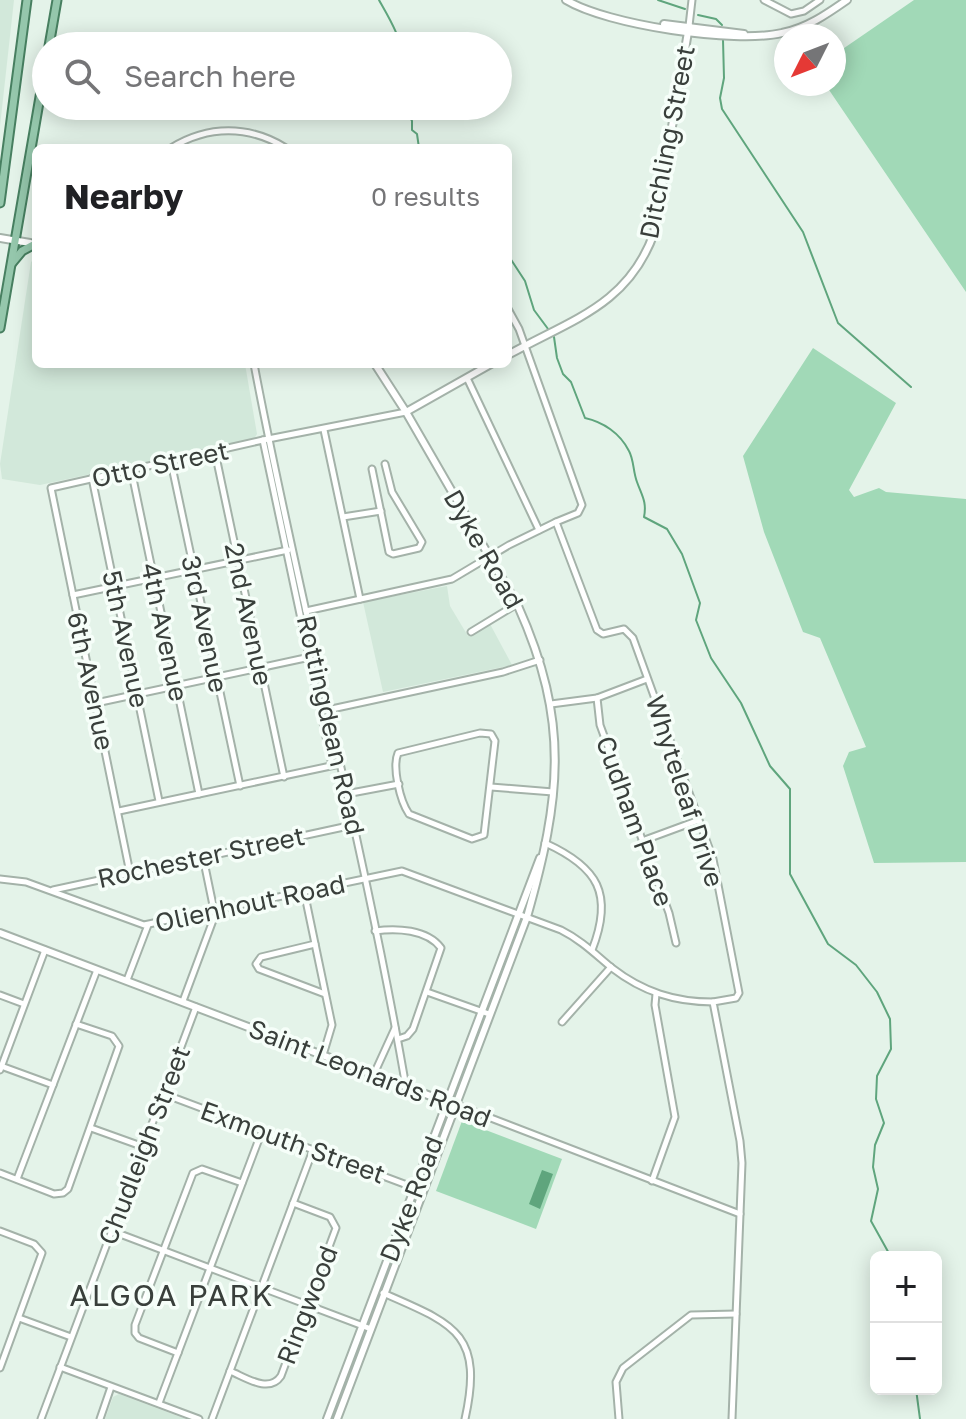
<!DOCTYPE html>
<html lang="en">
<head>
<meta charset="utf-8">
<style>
	:root { --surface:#fff; --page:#f6f6f6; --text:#202124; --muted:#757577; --line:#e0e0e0 }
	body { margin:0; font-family:"Golos Text",sans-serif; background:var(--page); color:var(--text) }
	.controls { position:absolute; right:24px; bottom:24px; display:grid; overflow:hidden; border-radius:12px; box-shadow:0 4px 20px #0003 }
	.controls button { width:72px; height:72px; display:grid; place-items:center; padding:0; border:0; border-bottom:2px solid var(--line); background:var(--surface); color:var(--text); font:40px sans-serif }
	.compass { position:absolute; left:774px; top:24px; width:72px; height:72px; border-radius:50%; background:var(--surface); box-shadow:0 4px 20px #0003; rotate:228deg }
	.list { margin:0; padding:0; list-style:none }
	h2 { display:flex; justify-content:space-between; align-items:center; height:104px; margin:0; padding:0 32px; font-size:34px }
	h2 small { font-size:26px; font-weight:400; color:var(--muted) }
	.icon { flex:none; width:44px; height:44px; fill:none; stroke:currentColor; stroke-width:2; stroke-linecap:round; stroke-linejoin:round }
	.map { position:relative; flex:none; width:966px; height:1419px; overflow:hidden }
	.search { position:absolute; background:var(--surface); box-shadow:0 4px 20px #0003; left:32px; top:32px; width:480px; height:88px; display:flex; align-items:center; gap:20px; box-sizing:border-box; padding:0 28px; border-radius:44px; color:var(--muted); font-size:30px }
	.panel { position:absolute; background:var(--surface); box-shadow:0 4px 20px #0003; left:32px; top:144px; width:480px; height:224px; border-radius:12px }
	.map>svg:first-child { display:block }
	.built { fill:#d2e8da }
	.green { fill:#a1d9b7 }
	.water { fill:#5fa57d }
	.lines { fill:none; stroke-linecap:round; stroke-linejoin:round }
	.stream { stroke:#5fa57d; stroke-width:2 }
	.minor-casing { stroke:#a4b2a9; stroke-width:9 }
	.tertiary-casing { stroke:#a4b2a9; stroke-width:10 }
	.primary-casing { stroke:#477f60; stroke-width:11 }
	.minor { stroke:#fff; stroke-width:5 }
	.tertiary { stroke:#fff; stroke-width:6 }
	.primary { stroke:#95c7ac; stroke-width:7 }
	.labels { text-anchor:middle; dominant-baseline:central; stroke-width:7; stroke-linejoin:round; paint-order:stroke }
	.street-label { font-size:26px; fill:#393f3b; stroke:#f6fef9 }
	.quarter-label { font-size:30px; letter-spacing:2px; fill:#393f3b; stroke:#f6fef9 }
</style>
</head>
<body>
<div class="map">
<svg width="966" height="1419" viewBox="0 0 966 1419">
	<rect width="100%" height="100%" fill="#e4f3e9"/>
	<g class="built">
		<path d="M0,0h14l-14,126z"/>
		<path d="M36,258v106h209l12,70 -3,5 -214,46 -38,-6 -2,-15 31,-202z"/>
		<path d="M447,586l3,20 18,30 22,-12 22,41 -129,27 -20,-90z"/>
		<path d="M119,1394l67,25h-81l8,-22z"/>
	</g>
	<g class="green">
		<path d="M914,0h52v292l-141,-208h9v-29z"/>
		<path d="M813,348l83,55 -47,87 5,7 25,-9 7,4 80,7v363l-92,1 -31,-97 6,-14 17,-5 -46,-109 -17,-6 -39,-100 -21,-76z"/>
		<path d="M462,1121l100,38 -26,70 -100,-38z"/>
	</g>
	<path class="water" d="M542,1170l11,4 -13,35 -11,-5z"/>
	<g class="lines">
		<g class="stream">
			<path d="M379,0c6,11 21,35 21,46"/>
			<path d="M658,0l27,9"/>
			<path d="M698,15l18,4 6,6"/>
			<path d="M723,40l1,38 -4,20 2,11 81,123 35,91 73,64"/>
			<path d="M405,106l7,15v9l5,4 2,14"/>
			<path d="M508,255l17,26 9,29 20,27 3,21 6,16 8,8 14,36c18,4 35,15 44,33 5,9 4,21 8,31 5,14 10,20 7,35l23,12 15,25 18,49 -4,17 15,38 30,45 29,63 20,23v85l38,70 28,21 21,27 13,27 1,30 -14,27 -1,23 8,24 -9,22 -2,22 5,22 -7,32 20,36"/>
			<path d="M916,1389l4,30"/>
		</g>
		<g class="minor-casing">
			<g id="minor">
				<path d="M764,0l27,14 13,-3 16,-11"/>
				<path d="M689,26l3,-26"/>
				<path d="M171,148c37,-23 78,-23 115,0"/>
				<path d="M508,309l11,20 63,176 -4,8 -22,9 41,108 6,4 21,-5 9,9 80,221 26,134 -3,5 -23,4 27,139 2,22 -10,256"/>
				<path d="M254,364c46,242 110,480 152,723"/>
				<path d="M467,378l72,152"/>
				<path d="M324,430l36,169"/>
				<path d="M263,440l69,325"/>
				<path d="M215,452l69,325"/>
				<path d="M171,462l69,324"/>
				<path d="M131,469l68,325"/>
				<path d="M372,469l17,83 4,2 26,-6 3,-6 -30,-50 -7,-28"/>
				<path d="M92,478l67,323"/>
				<path d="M343,517l38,-6"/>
				<path d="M73,595l215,-45"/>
				<path d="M306,611l146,-32 57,-34 47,-23"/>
				<path d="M471,632l46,-28"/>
				<path d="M597,698l3,27 69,188 7,30"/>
				<path d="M96,703l214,-46"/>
				<path d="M551,704l46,-6 50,-19"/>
				<path d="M327,710l176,-38 37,-12"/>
				<path d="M480,733l11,1 4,7 -11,94 -12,4 -63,-25c-9,-13 -17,-47 -11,-61z"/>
				<path d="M491,787l62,5"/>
				<path d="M346,794l53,-10"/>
				<path d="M119,811l221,-47"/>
				<path d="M642,841l57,-21"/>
				<path d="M545,843c53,24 69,51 47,107"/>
				<path d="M130,873l-79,-385 212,-48 143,-28"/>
				<path d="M0,879l26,3 118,43 258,-54 159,59c20,10 34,24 51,38 31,24 63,34 101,34"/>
				<path d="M53,890l300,-65"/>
				<path d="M304,891l28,134 -9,30"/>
				<path d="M375,931c21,-3 52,-2 66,17l-28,81 -6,7 -9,3"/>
				<path d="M315,944l-54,13 -5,7 3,5 66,25"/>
				<path d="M127,980l21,-55"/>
				<path d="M427,992l62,22"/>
				<path d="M0,995l24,9"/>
				<path d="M183,1001l32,-86 -12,-58"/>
				<path d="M562,1022l49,-55"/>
				<path d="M1,1066l52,19"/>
				<path d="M0,1070l45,-120"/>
				<path d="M374,1074l21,-46"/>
				<path d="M164,1094l259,97"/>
				<path d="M457,1105l283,109"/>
				<path d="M91,1128l53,19"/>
				<path d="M0,1173l54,21 9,-1 5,-4 51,-143 -7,-10 -36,-12"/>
				<path d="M17,1179l80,-209"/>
				<path d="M652,1181l23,-64 -20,-112 1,-11"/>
				<path d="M0,1231l34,13 8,9 -42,115"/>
				<path d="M112,1231l259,98"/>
				<path d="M383,1293c71,31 101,40 82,126"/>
				<path d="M19,1318l52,19"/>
				<path d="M178,1353l-39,-15 -4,-5v-8l58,-152 9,-4 40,14"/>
				<path d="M60,1367l139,52"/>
				<path d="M230,1371c15,6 39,23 51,5l55,-148 -6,-11 -37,-14"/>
				<path d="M159,1403l103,-272"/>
				<path d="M41,1419l155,-412"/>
				<path d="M100,1419l11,-32"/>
				<path d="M212,1419l101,-269"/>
				<path d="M619,1419l-3,-37 7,-14 68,-53 45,-1"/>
			</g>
		</g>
		<g class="tertiary-casing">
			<g id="tertiary">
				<path d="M566,0c41,25 169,44 216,33 25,-5 45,-19 65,-33"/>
				<path d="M664,24l80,10"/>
				<path d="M0,238l36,6"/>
				<path d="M508,355c62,-35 120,-49 146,-122l35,-207"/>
				<path d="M406,412l85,-48"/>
				<path d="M0,933l449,170"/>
				<path d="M327,1419l213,-561"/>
				<path d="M337,1419l190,-502c34,-120 43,-195 -9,-311l-112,-194 -31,-48"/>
			</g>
		</g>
		<g class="primary-casing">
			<g id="primary">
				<path d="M49,46l8,-46"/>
				<path d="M0,203l27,-203"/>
				<path d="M12,263l10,-12 13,-7"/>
				<path d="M0,328l46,-266"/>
			</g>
		</g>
		<use href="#minor" class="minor"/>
		<use href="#tertiary" class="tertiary"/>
		<use href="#primary" class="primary"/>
	</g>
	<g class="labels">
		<g class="street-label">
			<text transform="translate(667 142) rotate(-79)">Ditchling Street</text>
			<text transform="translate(160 464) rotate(-12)">Otto Street</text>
			<text transform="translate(484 549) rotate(60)">Dyke Road</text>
			<text transform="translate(249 614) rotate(78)">2nd Avenue</text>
			<text transform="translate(205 624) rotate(78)">3rd Avenue</text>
			<text transform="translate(165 632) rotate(78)">4th Avenue</text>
			<text transform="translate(126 639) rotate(78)">5th Avenue</text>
			<text transform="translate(91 681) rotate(78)">6th Avenue</text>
			<text transform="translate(331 725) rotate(77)">Rottingdean Road</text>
			<text transform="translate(685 791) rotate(72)">Whyteleaf Drive</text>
			<text transform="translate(635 821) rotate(70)">Cudham Place</text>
			<text transform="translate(201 857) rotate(-12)">Rochester Street</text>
			<text transform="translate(250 903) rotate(-12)">Olienhout Road</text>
			<text transform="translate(370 1073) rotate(21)">Saint Leonards Road</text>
			<text transform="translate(293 1142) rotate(20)">Exmouth Street</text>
			<text transform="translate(144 1145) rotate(-69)">Chudleigh Street</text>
			<text transform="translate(411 1199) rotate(-69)">Dyke Road</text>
			<text transform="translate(307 1305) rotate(-69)">Ringwood</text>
		</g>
		<g class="quarter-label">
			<text x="172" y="1295">ALGOA PARK</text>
		</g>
	</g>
</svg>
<div class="controls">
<button>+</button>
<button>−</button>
</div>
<svg class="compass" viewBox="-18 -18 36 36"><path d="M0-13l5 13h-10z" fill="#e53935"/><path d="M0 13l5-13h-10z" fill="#757577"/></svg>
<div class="search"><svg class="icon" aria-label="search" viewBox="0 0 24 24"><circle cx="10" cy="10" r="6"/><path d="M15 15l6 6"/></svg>Search here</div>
<section class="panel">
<h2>Nearby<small>0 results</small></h2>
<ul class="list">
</ul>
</section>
</div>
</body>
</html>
